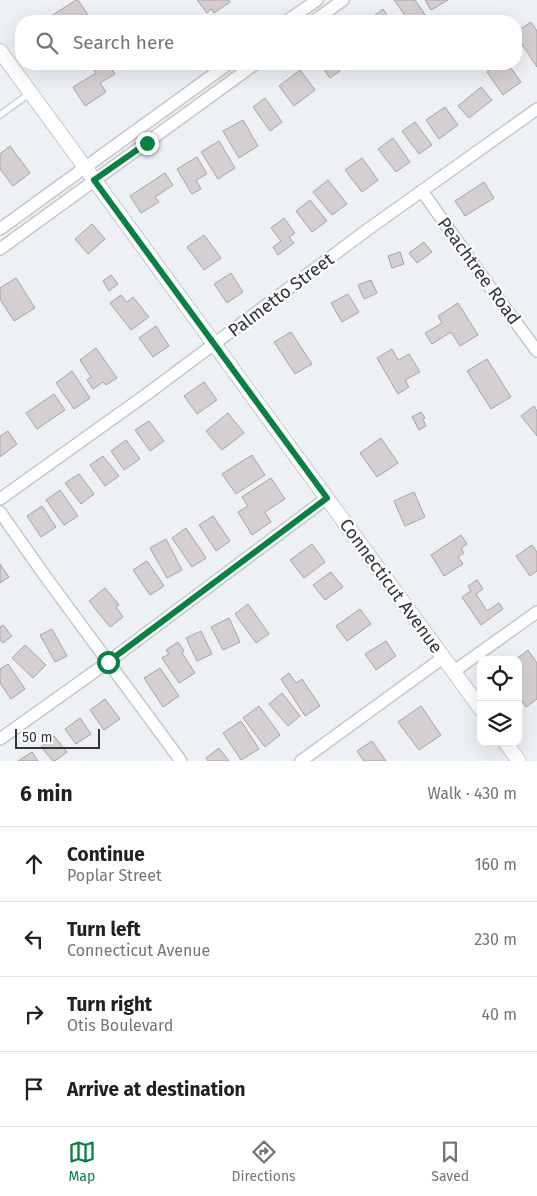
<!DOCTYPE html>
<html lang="en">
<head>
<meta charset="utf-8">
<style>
	:root { --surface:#fff; --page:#f6f6f6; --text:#202124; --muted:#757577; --line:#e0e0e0; --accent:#0b8043 }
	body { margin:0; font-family:"Fira Sans",sans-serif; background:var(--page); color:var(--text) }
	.controls { position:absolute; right:15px; bottom:15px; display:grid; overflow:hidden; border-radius:10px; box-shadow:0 5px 20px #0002 }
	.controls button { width:45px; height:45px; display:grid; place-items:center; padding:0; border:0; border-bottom:1px solid var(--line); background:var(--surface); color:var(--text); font:25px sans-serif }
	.scale { position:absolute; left:15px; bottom:12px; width:85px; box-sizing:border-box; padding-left:5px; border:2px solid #333436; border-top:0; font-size:14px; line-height:18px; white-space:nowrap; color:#333436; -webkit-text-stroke:4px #fdfeff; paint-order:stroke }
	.stop { position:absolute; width:15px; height:15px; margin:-11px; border:4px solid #0b8043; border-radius:50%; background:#fff }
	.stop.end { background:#0b8043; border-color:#fff; box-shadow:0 1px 5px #0008 }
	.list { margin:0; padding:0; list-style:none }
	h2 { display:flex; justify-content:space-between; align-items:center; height:65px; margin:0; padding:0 20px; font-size:21px }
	h2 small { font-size:16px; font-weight:400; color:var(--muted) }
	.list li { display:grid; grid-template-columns:32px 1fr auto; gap:15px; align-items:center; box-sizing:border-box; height:75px; padding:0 20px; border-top:1px solid var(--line) }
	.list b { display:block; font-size:19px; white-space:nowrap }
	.list p { margin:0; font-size:16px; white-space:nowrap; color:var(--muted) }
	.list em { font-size:16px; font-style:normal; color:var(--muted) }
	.icon { flex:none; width:28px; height:28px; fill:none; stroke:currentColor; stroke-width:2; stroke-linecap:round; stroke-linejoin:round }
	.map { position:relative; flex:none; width:537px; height:761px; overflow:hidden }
	.search { position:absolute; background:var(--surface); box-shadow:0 5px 20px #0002; left:15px; right:15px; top:15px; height:55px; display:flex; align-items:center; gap:12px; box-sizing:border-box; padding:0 18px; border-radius:20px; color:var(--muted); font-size:19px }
	.sheet { height:365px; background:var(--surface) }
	nav { display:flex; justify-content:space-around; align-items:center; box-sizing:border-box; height:70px; border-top:1px solid var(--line); background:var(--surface); font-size:14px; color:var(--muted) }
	nav a { display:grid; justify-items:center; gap:2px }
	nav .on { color:var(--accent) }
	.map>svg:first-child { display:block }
	.building { fill:#d5cfd2; stroke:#a7a1a4 }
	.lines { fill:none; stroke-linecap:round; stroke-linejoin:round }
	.service-casing { stroke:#c4c8cd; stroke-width:8 }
	.minor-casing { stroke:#c4c8cd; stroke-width:14 }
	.tertiary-casing { stroke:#c4c8cd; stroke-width:16 }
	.service { stroke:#fff; stroke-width:5.5 }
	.minor { stroke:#fff; stroke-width:11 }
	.tertiary { stroke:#fff; stroke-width:14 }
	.route { stroke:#0b8043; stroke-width:6 }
	.labels { text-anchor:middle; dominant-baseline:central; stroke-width:4.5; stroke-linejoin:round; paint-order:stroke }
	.street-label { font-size:18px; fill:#333436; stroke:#fdfeff }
</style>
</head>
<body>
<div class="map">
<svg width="537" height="761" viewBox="0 0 537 761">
	<rect width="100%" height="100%" fill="#edf1f6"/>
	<g class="building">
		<path d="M76,0h2l14,21h-37l-4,-5z"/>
		<path d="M197,0h32l1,2 -16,11 -3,-4 -4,4z"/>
		<path d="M394,0h21l11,16 -7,5h-10z"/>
		<path d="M425,0h23l-17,10z"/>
		<path d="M383,9l8,12h-24z"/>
		<path d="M531,22l6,9v36l-21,-32v-3z"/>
		<path d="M90,64h18l7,10 -15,9 6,9 -21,14 -12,-19 23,-14z"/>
		<path d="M320,64h22l3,3 -15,11z"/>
		<path d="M497,64h11l13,18 -18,13 -16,-23z"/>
		<path d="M300,70l15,20 -21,16 -15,-20z"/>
		<path d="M481,87l11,13 -23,18 -11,-12z"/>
		<path d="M265,98l17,24 -12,9 -17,-24z"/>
		<path d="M445,107l13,18 -19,14 -13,-19z"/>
		<path d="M243,120l15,26 -19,12 -16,-27z"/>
		<path d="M415,122l17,23 -13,9 -17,-23z"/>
		<path d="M393,138l17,24 -14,10 -18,-23z"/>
		<path d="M219,141l16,27 -17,11 -17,-27z"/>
		<path d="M10,146l20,27 -17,13 -13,-17v-15z"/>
		<path d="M197,157l10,17 -11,6 5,9 -9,5 -15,-25z"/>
		<path d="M362,158l16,22 -16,12 -17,-22z"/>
		<path d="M165,173l8,12 -18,12 4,5 -18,11 -11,-17z"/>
		<path d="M328,180l19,24 -15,11 -19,-23z"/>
		<path d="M484,182l10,16 -29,18 -10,-15z"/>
		<path d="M310,200l17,21 -15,11 -16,-21z"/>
		<path d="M284,218l11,15 -6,4 5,6 -16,12 -5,-8 8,-6 -10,-13z"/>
		<path d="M92,224l13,15 -17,15 -13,-15z"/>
		<path d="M204,235l17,23 -17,12 -17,-23z"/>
		<path d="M424,242l8,10 -15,11 -8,-10z"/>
		<path d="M400,252l4,12 -12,4 -4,-12z"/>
		<path d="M231,273l12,19 -16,11 -13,-19z"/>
		<path d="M111,275l7,9 -9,7 -6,-10z"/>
		<path d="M16,278l19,30 -21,13 -14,-22v-11z"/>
		<path d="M371,280l6,13 -13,6 -6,-14z"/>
		<path d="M348,294l11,18 -17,10 -11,-19z"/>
		<path d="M121,295l6,7 6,-5 16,20 -18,13 -21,-27z"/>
		<path d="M458,303l20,32 -18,11 -9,-14 -19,12 -7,-11 17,-10 -4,-7z"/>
		<path d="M156,326l13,20 -16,11 -14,-19z"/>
		<path d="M291,332l21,32 -17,10 -21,-32z"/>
		<path d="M96,348l21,30 -11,7 -3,-3 -10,7 -6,-9 4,-3 -11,-17z"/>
		<path d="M392,349l6,11 11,-6 11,18 -15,8 4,7 -11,7 -21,-36z"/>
		<path d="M487,359l24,38 -20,12 -24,-38z"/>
		<path d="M72,371l18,27 -16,11 -18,-26z"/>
		<path d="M204,382l13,18 -20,14 -13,-18z"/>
		<path d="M54,394l11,16 -28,19 -11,-16z"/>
		<path d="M534,406l3,5v25l-16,-20z"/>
		<path d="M421,412l4,6 -2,1 3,7 -7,4 -7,-13z"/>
		<path d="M228,413l16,20 -22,17 -16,-19z"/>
		<path d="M149,421l15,20 -14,10 -15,-21z"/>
		<path d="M8,431l9,13 -17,13v-21z"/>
		<path d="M381,438l17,25 -21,14 -17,-24z"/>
		<path d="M126,440l14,19 -16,11 -13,-19z"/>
		<path d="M252,455l13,20 -29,19 -14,-20z"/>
		<path d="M103,456l16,20 -14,10 -15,-21z"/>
		<path d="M79,474l15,20 -13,10 -16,-21z"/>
		<path d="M271,478l14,21 -20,13 6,10 -19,13 -14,-23 10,-6 -6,-9z"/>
		<path d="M60,490l18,26 -14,9 -18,-25z"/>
		<path d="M414,492l11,25 -20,9 -11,-25z"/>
		<path d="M42,506l14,21 -15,10 -14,-21z"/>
		<path d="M213,516l17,25 -14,10 -17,-26z"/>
		<path d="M186,528l20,30 -14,9 -20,-29z"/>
		<path d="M461,535l6,9 -6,4 3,5 -6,4 5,7 -19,12 -13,-21z"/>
		<path d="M166,539l16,31 -15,8 -17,-30z"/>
		<path d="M312,544l13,18 -21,16 -14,-18z"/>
		<path d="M532,545l5,7v19l-7,5 -14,-20z"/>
		<path d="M147,561l17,25 -14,9 -17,-25z"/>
		<path d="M0,564l9,13 -9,6z"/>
		<path d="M331,572l12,15 -18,13 -12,-15z"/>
		<path d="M477,580l6,9 -7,5 11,17 12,-8 4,6 -22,16 -19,-28 9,-6 -3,-5z"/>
		<path d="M105,588l14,17 -3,2 7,10 -13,10 -21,-26z"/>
		<path d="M248,604l21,30 -13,9 -21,-29z"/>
		<path d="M360,609l11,15 -24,17 -11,-15z"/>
		<path d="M229,618l11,24 -17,8 -12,-23z"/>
		<path d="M3,625l9,11 -9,7 -3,-3v-13z"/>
		<path d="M52,629l15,27 -12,6 -15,-27z"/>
		<path d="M201,631l11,23 -15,7 -11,-23z"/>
		<path d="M386,641l10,15 -20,14 -11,-16z"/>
		<path d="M178,642l6,9 -2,2 13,20 -16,10 -17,-25 7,-4 -3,-4z"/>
		<path d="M25,645l21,20 -13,13 -21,-20z"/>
		<path d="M528,650l9,13v36l-11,8 -8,-11v-36h-3z"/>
		<path d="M8,664l17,25 -14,10 -11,-16v-14z"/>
		<path d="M160,668l19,28 -16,11 -19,-29z"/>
		<path d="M289,673l7,10 6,-4 18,27 -15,10 -24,-37z"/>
		<path d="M282,693l18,23 -12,10 -19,-22z"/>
		<path d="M105,699l15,20 -16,11 -14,-20z"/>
		<path d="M259,706l21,29 -15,12 -22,-29z"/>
		<path d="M421,706l20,29 -22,15 -21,-28z"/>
		<path d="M80,718l11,16 -15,10 -11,-15z"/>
		<path d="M241,721l18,28 -18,11 -18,-27z"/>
		<path d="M54,736l13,16 -12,9h-2l-12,-14z"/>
		<path d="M372,741l14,20h-22l-7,-10z"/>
		<path d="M219,748l10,13h-21l-2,-3z"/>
		<path d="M32,752l6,9h-20z"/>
	</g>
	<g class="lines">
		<g class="service-casing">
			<path id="service" d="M0,115l30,-22"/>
		</g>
		<g class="minor-casing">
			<g id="minor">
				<path d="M287,21l30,-21"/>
				<path d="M314,21l29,-21"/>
				<path d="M422,191l67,95 48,65"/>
				<path d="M0,229l228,-165"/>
				<path d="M0,249l255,-185"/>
				<path d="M0,499l147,-105 220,-164 170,-121"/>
				<path d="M0,512l45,64 136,185"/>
				<path d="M453,672l84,-60"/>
				<path d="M0,739l108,-77 219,-164"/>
				<path d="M301,761l143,-104"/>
			</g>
		</g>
		<g class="tertiary-casing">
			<g id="tertiary">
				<path d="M0,51l481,658"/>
				<path d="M505,742l14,19"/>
			</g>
		</g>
		<use href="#service" class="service"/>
		<use href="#minor" class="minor"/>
		<use href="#tertiary" class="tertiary"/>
	</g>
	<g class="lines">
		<path class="route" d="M108,662l219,-164 -233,-318 53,-37"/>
	</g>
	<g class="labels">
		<g class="street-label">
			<text transform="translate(479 271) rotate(54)">Peachtree Road</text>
			<text transform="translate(281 295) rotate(-37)">Palmetto Street</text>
			<text transform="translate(391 586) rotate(54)">Connecticut Avenue</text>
		</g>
	</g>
</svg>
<div class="controls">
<button><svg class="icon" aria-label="locate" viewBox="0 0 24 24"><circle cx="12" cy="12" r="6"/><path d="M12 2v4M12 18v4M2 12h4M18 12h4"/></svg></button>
<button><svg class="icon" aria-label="layers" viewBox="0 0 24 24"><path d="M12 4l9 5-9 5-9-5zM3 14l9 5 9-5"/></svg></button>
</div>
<div class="scale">50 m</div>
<div class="stop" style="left:108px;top:662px"></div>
<div class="stop end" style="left:147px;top:143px"></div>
<div class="search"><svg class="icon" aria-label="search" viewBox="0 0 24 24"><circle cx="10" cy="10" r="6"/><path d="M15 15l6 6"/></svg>Search here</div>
</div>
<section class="sheet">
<h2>6 min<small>Walk · 430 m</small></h2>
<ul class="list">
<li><svg class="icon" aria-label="ahead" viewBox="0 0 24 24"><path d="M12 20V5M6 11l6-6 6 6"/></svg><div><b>Continue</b><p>Poplar Street</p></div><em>160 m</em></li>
<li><svg class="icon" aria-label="left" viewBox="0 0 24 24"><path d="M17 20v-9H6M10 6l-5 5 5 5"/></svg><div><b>Turn left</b><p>Connecticut Avenue</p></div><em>230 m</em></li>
<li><svg class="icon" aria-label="right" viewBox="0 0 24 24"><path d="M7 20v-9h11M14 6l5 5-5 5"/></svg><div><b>Turn right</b><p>Otis Boulevard</p></div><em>40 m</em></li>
<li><svg class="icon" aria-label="arrive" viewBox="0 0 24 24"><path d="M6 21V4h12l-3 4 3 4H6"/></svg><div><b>Arrive at destination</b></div></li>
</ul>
</section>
<nav>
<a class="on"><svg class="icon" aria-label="map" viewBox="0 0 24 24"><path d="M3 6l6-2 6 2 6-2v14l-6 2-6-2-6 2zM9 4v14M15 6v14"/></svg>Map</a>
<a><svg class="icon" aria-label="directions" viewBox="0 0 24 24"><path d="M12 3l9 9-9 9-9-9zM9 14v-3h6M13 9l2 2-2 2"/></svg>Directions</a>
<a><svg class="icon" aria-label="saved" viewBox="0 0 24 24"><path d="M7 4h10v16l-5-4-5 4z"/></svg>Saved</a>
</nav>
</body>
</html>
